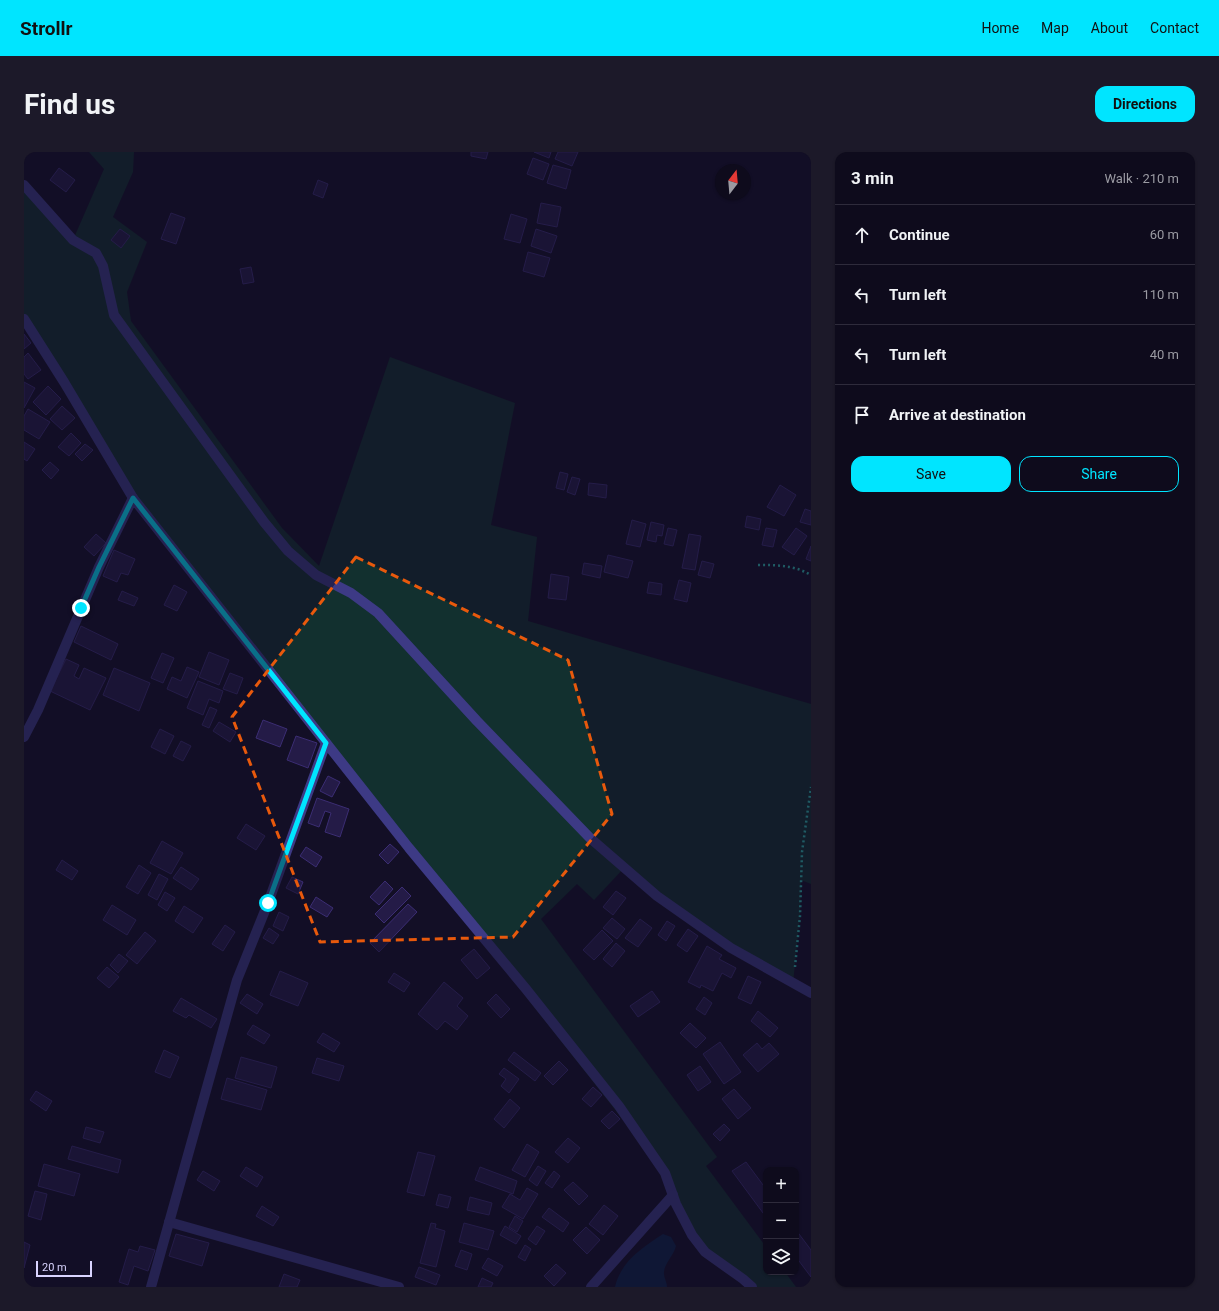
<!DOCTYPE html>
<html lang="en">
<head>
<meta charset="utf-8">
<style>
	:root { --surface:#0e0b1c; --page:#1c1929; --text:#f1f3f6; --muted:#9b9ba3; --line:#2e2b3b; --accent:#00e5ff }
	body { margin:0; font-family:Roboto,sans-serif; background:var(--page); color:var(--text) }
	.controls { position:absolute; right:12px; bottom:12px; display:grid; overflow:hidden; border-radius:8px; box-shadow:0 1px 3px #0004 }
	.controls button { width:36px; height:36px; display:grid; place-items:center; padding:0; border:0; border-bottom:1px solid var(--line); background:var(--surface); color:var(--text); font:20px sans-serif }
	.compass { position:absolute; left:691px; top:12px; width:36px; height:36px; border-radius:50%; background:var(--surface); box-shadow:0 1px 3px #0004; rotate:16deg }
	.scale { position:absolute; left:12px; bottom:10px; width:56px; box-sizing:border-box; padding-left:4px; border:2px solid #d9d4ff; border-top:0; font-size:11px; line-height:14px; white-space:nowrap; color:#d9d4ff; -webkit-text-stroke:3px #130f26; paint-order:stroke }
	.stop { position:absolute; width:12px; height:12px; margin:-9px; border:3px solid #00e5ff; border-radius:50%; background:#fff }
	.stop.end { background:#00e5ff; border-color:#fff; box-shadow:0 1px 4px #0008 }
	.list { margin:0; padding:0; list-style:none }
	h2 { display:flex; justify-content:space-between; align-items:center; height:52px; margin:0; padding:0 16px; font-size:17px }
	h2 small { font-size:13px; font-weight:400; color:var(--muted) }
	.list li { display:grid; grid-template-columns:26px 1fr auto; gap:12px; align-items:center; box-sizing:border-box; height:60px; padding:0 16px; border-top:1px solid var(--line) }
	.list b { display:block; font-size:15px; white-space:nowrap }
	.list em { font-size:13px; font-style:normal; color:var(--muted) }
	.actions { display:flex; gap:8px; padding:12px 16px }
	.actions a { flex:1; padding:9px 0; border:1px solid var(--accent); border-radius:12px; text-align:center; font-size:14px; color:var(--accent) }
	.actions .main { background:var(--accent); color:#111 }
	.icon { flex:none; width:22px; height:22px; fill:none; stroke:currentColor; stroke-width:2; stroke-linecap:round; stroke-linejoin:round }
	.map { position:relative; flex:none; width:787px; height:1135px; overflow:hidden; border-radius:12px }
	header { display:flex; align-items:center; gap:24px; box-sizing:border-box; height:56px; padding:0 20px; background:var(--accent); color:#111 }
	header strong { font-size:19px }
	nav { display:flex; gap:22px; margin-inline-start:auto; font-size:14px }
	.intro { display:flex; align-items:center; justify-content:space-between; box-sizing:border-box; height:96px; padding:0 24px }
	h1 { margin:0; font-size:28px }
	.button { padding:10px 18px; border-radius:12px; background:var(--accent); color:#111; font-size:14px; font-weight:700 }
	main { display:flex; gap:24px; padding:0 24px }
	aside { flex:1; background:var(--surface); border-radius:12px; box-shadow:0 1px 3px #0004 }
	.map>svg:first-child { display:block }
	.green { fill:#12302f }
	.water { fill:#0c2248 }
	.building { fill:#241b47; stroke:#3b2d73 }
	.lines { fill:none; stroke-linecap:round; stroke-linejoin:round }
	.path { stroke:#2fb8b0; stroke-width:2.5; stroke-dasharray:2 3; stroke-linecap:butt }
	.minor { stroke:#3d3a85; stroke-width:10 }
	.route { stroke:#00e5ff; stroke-width:5 }
	.marked { fill:none; stroke:#e8590c; stroke-width:3; stroke-dasharray:8 5; stroke-linejoin:round }
</style>
</head>
<body>
<header>
<strong>Strollr</strong>
<nav><a>Home</a><a>Map</a><a>About</a><a>Contact</a></nav>
</header>
<div class="intro"><h1>Find us</h1><a class="button">Directions</a></div>
<main>
<div class="map">
<svg width="787" height="1135" viewBox="0 0 787 1135">
	<rect width="100%" height="100%" fill="#130f26"/>
	<path class="green" d="M65,0h45l-1,20 -20,45 34,25 -20,50 4,29 151,207 37,38 71,-209 125,46 -24,122 46,12 -9,84 283,83v180l-10,-4 -1,36 -7,67 -62,-35 -107,-80 -30,32 -17,-16 -36,35 176,238 -11,9 60,81v25h19l11,15h-44l-47,-35 -40,-79 -532,-675 -109,-179v-134l49,55 31,-71z"/>
	<path class="water" d="M639,1082l8,3 5,9c-2,9 -13,19 -12,28 0,4 3,8 3,13h-52c6,-26 27,-39 48,-53z"/>
	<g class="building">
		<path d="M447,0h17l-2,7 -15,-3z"/>
		<path d="M510,0h17l-2,6z"/>
		<path d="M534,0h20l-6,14 -17,-7z"/>
		<path d="M509,6l16,6 -6,16 -16,-6z"/>
		<path d="M529,13l18,5 -5,19 -19,-6z"/>
		<path d="M35,16l16,12 -9,12 -16,-12z"/>
		<path d="M294,28l10,4 -5,14 -10,-4z"/>
		<path d="M517,51l20,4 -4,20 -20,-4z"/>
		<path d="M147,61l14,5 -9,26 -15,-5z"/>
		<path d="M487,62l16,5 -7,24 -16,-4z"/>
		<path d="M96,77l10,7 -9,12 -10,-8z"/>
		<path d="M512,77l21,7 -6,17 -20,-7z"/>
		<path d="M504,100l22,6 -6,19 -21,-6z"/>
		<path d="M227,115l3,15 -11,2 -3,-15z"/>
		<path d="M0,182l7,9 -7,6z"/>
		<path d="M4,201l13,17 -13,9 -4,-5v-17z"/>
		<path d="M0,230l11,6 -11,20z"/>
		<path d="M24,234l13,13 -15,16 -13,-13z"/>
		<path d="M38,254l13,12 -13,12 -12,-11z"/>
		<path d="M4,257l22,13 -11,17 -15,-9v-14z"/>
		<path d="M47,281l10,10 -12,13 -11,-9z"/>
		<path d="M0,290l11,7 -8,12 -3,-2z"/>
		<path d="M61,292l8,6 -11,11 -7,-7z"/>
		<path d="M26,310l9,8 -8,9 -9,-9z"/>
		<path d="M536,320l8,2 -4,16 -8,-2z"/>
		<path d="M548,325l8,2 -5,16 -8,-3z"/>
		<path d="M565,331l18,2 -1,13 -18,-3z"/>
		<path d="M756,333l16,10 -12,21 -17,-9z"/>
		<path d="M781,357l6,2v14l-11,-3z"/>
		<path d="M723,364l14,3 -2,11 -14,-3z"/>
		<path d="M608,368l14,4 -6,23 -14,-3z"/>
		<path d="M627,370l13,3 -2,11 -5,-1 -1,7 -9,-2z"/>
		<path d="M644,376l9,2 -4,16 -9,-2z"/>
		<path d="M742,376l11,2 -4,17 -11,-2z"/>
		<path d="M772,376l11,8 -13,19 -12,-8z"/>
		<path d="M72,382l10,9 -12,13 -10,-9z"/>
		<path d="M665,382l12,2 -6,34 -13,-2z"/>
		<path d="M787,394v15l-5,-2z"/>
		<path d="M90,398l21,9 -7,16 -7,-2 -4,9 -14,-6z"/>
		<path d="M584,403l25,6 -5,17 -24,-6z"/>
		<path d="M678,409l12,3 -4,14 -12,-3z"/>
		<path d="M560,411l18,3 -2,12 -18,-4z"/>
		<path d="M527,422l18,3 -3,23 -18,-2z"/>
		<path d="M655,428l12,3 -4,19 -13,-3z"/>
		<path d="M625,430l13,2 -1,11 -14,-2z"/>
		<path d="M150,433l13,7 -10,19 -13,-6z"/>
		<path d="M98,439l16,7 -4,8 -16,-6z"/>
		<path d="M57,474l37,18 -7,16 -37,-18z"/>
		<path d="M185,500l20,8 -10,25 -20,-8z"/>
		<path d="M138,501l12,5 -11,25 -12,-5z"/>
		<path d="M42,507l13,6 -5,11 5,3 5,-11 22,10 -16,32 -40,-19z"/>
		<path d="M163,515l12,5 -12,26 -20,-9 5,-12 9,4z"/>
		<path d="M90,516l36,15 -11,28 -36,-16z"/>
		<path d="M206,521l13,5 -6,16 -14,-5z"/>
		<path d="M174,529l25,10 -4,12 -10,-4 -6,16 -16,-7z"/>
		<path d="M186,555l7,3 -8,18 -7,-3z"/>
		<path d="M239,568l24,9 -7,18 -24,-9z"/>
		<path d="M195,570l17,10 -6,10 -17,-11z"/>
		<path d="M136,577l14,7 -9,18 -14,-7z"/>
		<path d="M272,584l21,7 -9,25 -21,-8z"/>
		<path d="M157,589l10,5 -8,15 -10,-5z"/>
		<path d="M304,624l12,6 -8,15 -12,-6z"/>
		<path d="M293,646l32,11 -9,28 -15,-5 6,-19 -6,-2 -6,16 -11,-4z"/>
		<path d="M222,672l19,12 -9,14 -19,-12z"/>
		<path d="M138,689l21,12 -12,21 -21,-11z"/>
		<path d="M366,692l9,8 -11,12 -9,-9z"/>
		<path d="M282,695l16,10 -6,10 -16,-11z"/>
		<path d="M38,708l16,11 -6,9 -16,-10z"/>
		<path d="M115,713l12,8 -13,21 -12,-7z"/>
		<path d="M157,715l18,12 -8,11 -18,-12z"/>
		<path d="M135,722l9,5 -11,21 -9,-5z"/>
		<path d="M268,725l11,5 -5,12 -12,-6z"/>
		<path d="M361,729l8,8 -14,16 -9,-8z"/>
		<path d="M378,735l9,9 -27,27 -9,-9z"/>
		<path d="M592,739l10,7 -13,17 -10,-8z"/>
		<path d="M141,740l10,6 -8,13 -9,-6z"/>
		<path d="M292,745l17,11 -6,9 -17,-10z"/>
		<path d="M384,752l9,8 -38,40 -9,-9z"/>
		<path d="M88,753l24,15 -9,15 -24,-15z"/>
		<path d="M160,754l19,12 -10,15 -18,-12z"/>
		<path d="M255,760l10,5 -6,14 -10,-5z"/>
		<path d="M588,766l13,11 -8,10 -14,-11z"/>
		<path d="M616,767l12,9 -14,19 -13,-9z"/>
		<path d="M643,769l8,5 -9,15 -8,-6z"/>
		<path d="M201,773l10,7 -12,19 -11,-7z"/>
		<path d="M245,776l10,7 -6,9 -10,-6z"/>
		<path d="M664,777l10,7 -11,16 -10,-7z"/>
		<path d="M578,778l11,11 -19,19 -11,-10z"/>
		<path d="M121,780l11,9 -19,23 -11,-9z"/>
		<path d="M592,791l9,8 -13,16 -9,-8z"/>
		<path d="M683,794l15,9 -3,4 17,9 -5,10 -9,-5 -9,18 -12,-6 -1,3 -12,-6z"/>
		<path d="M450,797l16,19 -13,11 -16,-19z"/>
		<path d="M95,802l9,7 -10,12 -8,-8z"/>
		<path d="M83,815l12,10 -10,11 -12,-10z"/>
		<path d="M256,819l28,12 -10,23 -28,-11z"/>
		<path d="M370,821l16,10 -6,9 -16,-10z"/>
		<path d="M724,824l13,6 -10,22 -13,-6z"/>
		<path d="M420,830l19,16 -6,8 11,10 -11,14 -12,-9 -8,9 -19,-16z"/>
		<path d="M628,839l8,11 -22,15 -8,-11z"/>
		<path d="M223,842l16,10 -6,10 -17,-11z"/>
		<path d="M472,842l14,15 -9,9 -14,-15z"/>
		<path d="M680,845l8,6 -7,12 -9,-6z"/>
		<path d="M157,846l36,21 -6,9 -22,-13 -3,3 -13,-7z"/>
		<path d="M734,859l20,17 -8,9 -19,-16z"/>
		<path d="M666,871l16,15 -10,10 -16,-15z"/>
		<path d="M229,873l17,10 -6,9 -17,-10z"/>
		<path d="M299,881l17,10 -6,9 -17,-10z"/>
		<path d="M696,890l21,30 -17,12 -21,-30z"/>
		<path d="M733,891l5,6 7,-6 10,11 -21,18 -15,-17z"/>
		<path d="M140,898l15,7 -9,21 -15,-6z"/>
		<path d="M490,900l27,21 -6,8 -27,-21z"/>
		<path d="M217,905l36,10 -6,21 -36,-10z"/>
		<path d="M293,906l27,8 -5,15 -27,-8z"/>
		<path d="M535,909l9,9 -15,15 -9,-9z"/>
		<path d="M676,914l11,16 -13,9 -11,-16z"/>
		<path d="M480,916l15,11 -10,14 -8,-7 5,-7 -7,-5z"/>
		<path d="M203,926l40,12 -6,20 -40,-11z"/>
		<path d="M569,935l9,8 -11,12 -9,-8z"/>
		<path d="M710,937l17,19 -13,11 -16,-20z"/>
		<path d="M12,939l16,10 -6,10 -16,-11z"/>
		<path d="M486,947l10,9 -16,20 -10,-9z"/>
		<path d="M588,959l8,8 -11,10 -8,-8z"/>
		<path d="M700,972l6,6 -10,11 -7,-7z"/>
		<path d="M62,975l18,5 -4,11 -17,-5z"/>
		<path d="M544,986l12,10 -12,15 -13,-11z"/>
		<path d="M503,992l12,8 -14,25 -13,-7z"/>
		<path d="M48,994l49,14 -3,13 -50,-14z"/>
		<path d="M394,1000l17,4 -11,40 -17,-4z"/>
		<path d="M722,1010l20,27v28l-34,-46z"/>
		<path d="M20,1012l36,10 -6,22 -36,-10z"/>
		<path d="M514,1014l8,5 -9,15 -8,-6z"/>
		<path d="M222,1015l17,10 -6,10 -17,-11z"/>
		<path d="M456,1015l37,14 -4,13 -38,-14z"/>
		<path d="M179,1019l17,10 -6,10 -17,-11z"/>
		<path d="M530,1019l6,5 -8,12 -7,-5z"/>
		<path d="M549,1030l15,14 -9,9 -15,-15z"/>
		<path d="M503,1036l11,6 -15,25 -21,-12 8,-13 10,6z"/>
		<path d="M11,1039l12,3 -6,26 -13,-4z"/>
		<path d="M415,1042l12,3 -3,11 -12,-3z"/>
		<path d="M446,1045l22,6 -3,12 -22,-5z"/>
		<path d="M580,1053l14,11 -15,19 -14,-11z"/>
		<path d="M238,1054l17,11 -6,9 -17,-10z"/>
		<path d="M525,1056l20,15 -6,9 -21,-15z"/>
		<path d="M491,1064l8,5 -6,11 -8,-5z"/>
		<path d="M407,1071l5,1 -1,4 10,3 -9,36 -16,-4z"/>
		<path d="M440,1071l30,8 -6,19 -29,-8z"/>
		<path d="M481,1074l16,10 -5,8 -16,-9z"/>
		<path d="M513,1074l8,5 -9,14 -8,-6z"/>
		<path d="M562,1075l14,13 -13,14 -14,-14z"/>
		<path d="M772,1078l15,20v27l-15,-20z"/>
		<path d="M152,1082l33,9 -7,23 -33,-10z"/>
		<path d="M0,1090l6,3 -6,23z"/>
		<path d="M501,1093l6,4 -6,12 -7,-4z"/>
		<path d="M116,1094l15,4 -7,21 -14,-5 -6,19 -9,-3 10,-33 9,3z"/>
		<path d="M437,1098l11,4 -5,16 -12,-4z"/>
		<path d="M464,1106l15,8 -6,10 -15,-8z"/>
		<path d="M532,1112l10,9 -12,13 -10,-10z"/>
		<path d="M395,1115l21,8 -4,10 -21,-8z"/>
		<path d="M260,1122l16,6 -3,7h-18z"/>
		<path d="M458,1126l11,5 -2,4h-13z"/>
	</g>
	<g class="lines">
		<g class="path">
			<path d="M734,413c19,0 36,0 53,10"/>
			<path d="M771,815l5,-51 2,-64 9,-65"/>
		</g>
		<g class="minor">
			<path d="M0,33l49,55 23,13 7,13 11,49 150,207 24,29 28,24 35,18 27,20 99,108 113,117 67,58 74,52 80,45"/>
			<path d="M0,167l40,63 69,116"/>
			<path d="M0,585l14,-27 61,-143 34,-69 276,350 117,141 93,117 46,67 11,31 16,31 13,17 38,27 9,8"/>
			<path d="M145,1070l230,65"/>
			<path d="M127,1135l86,-307 31,-77 58,-160"/>
			<path d="M567,1135l82,-92"/>
		</g>
	</g>
	<g class="lines">
		<path class="route" d="M57,456l18,-41 34,-69 193,245 -58,160"/>
	</g>
	<path d="M0 0H787V1135H0ZM332,405l212,103 44,154 -99,123 -193,5 -88,-225z" fill="#130f26" fill-opacity=".55" fill-rule="evenodd"/>
	<path class="marked" d="M332,405l212,103 44,154 -99,123 -193,5 -88,-225z"/>
</svg>
<div class="controls">
<button>+</button>
<button>−</button>
<button><svg class="icon" aria-label="layers" viewBox="0 0 24 24"><path d="M12 4l9 5-9 5-9-5zM3 14l9 5 9-5"/></svg></button>
</div>
<svg class="compass" viewBox="-18 -18 36 36"><path d="M0-13l5 13h-10z" fill="#e53935"/><path d="M0 13l5-13h-10z" fill="#9b9ba3"/></svg>
<div class="scale">20 m</div>
<div class="stop" style="left:244px;top:751px"></div>
<div class="stop end" style="left:57px;top:456px"></div>
</div>
<aside>
<h2>3 min<small>Walk · 210 m</small></h2>
<ul class="list">
<li><svg class="icon" aria-label="ahead" viewBox="0 0 24 24"><path d="M12 20V5M6 11l6-6 6 6"/></svg><div><b>Continue</b></div><em>60 m</em></li>
<li><svg class="icon" aria-label="left" viewBox="0 0 24 24"><path d="M17 20v-9H6M10 6l-5 5 5 5"/></svg><div><b>Turn left</b></div><em>110 m</em></li>
<li><svg class="icon" aria-label="left" viewBox="0 0 24 24"><path d="M17 20v-9H6M10 6l-5 5 5 5"/></svg><div><b>Turn left</b></div><em>40 m</em></li>
<li><svg class="icon" aria-label="arrive" viewBox="0 0 24 24"><path d="M6 21V4h12l-3 4 3 4H6"/></svg><div><b>Arrive at destination</b></div></li>
</ul>
<div class="actions"><a class="main">Save</a><a>Share</a></div>
</aside>
</main>
</body>
</html>
